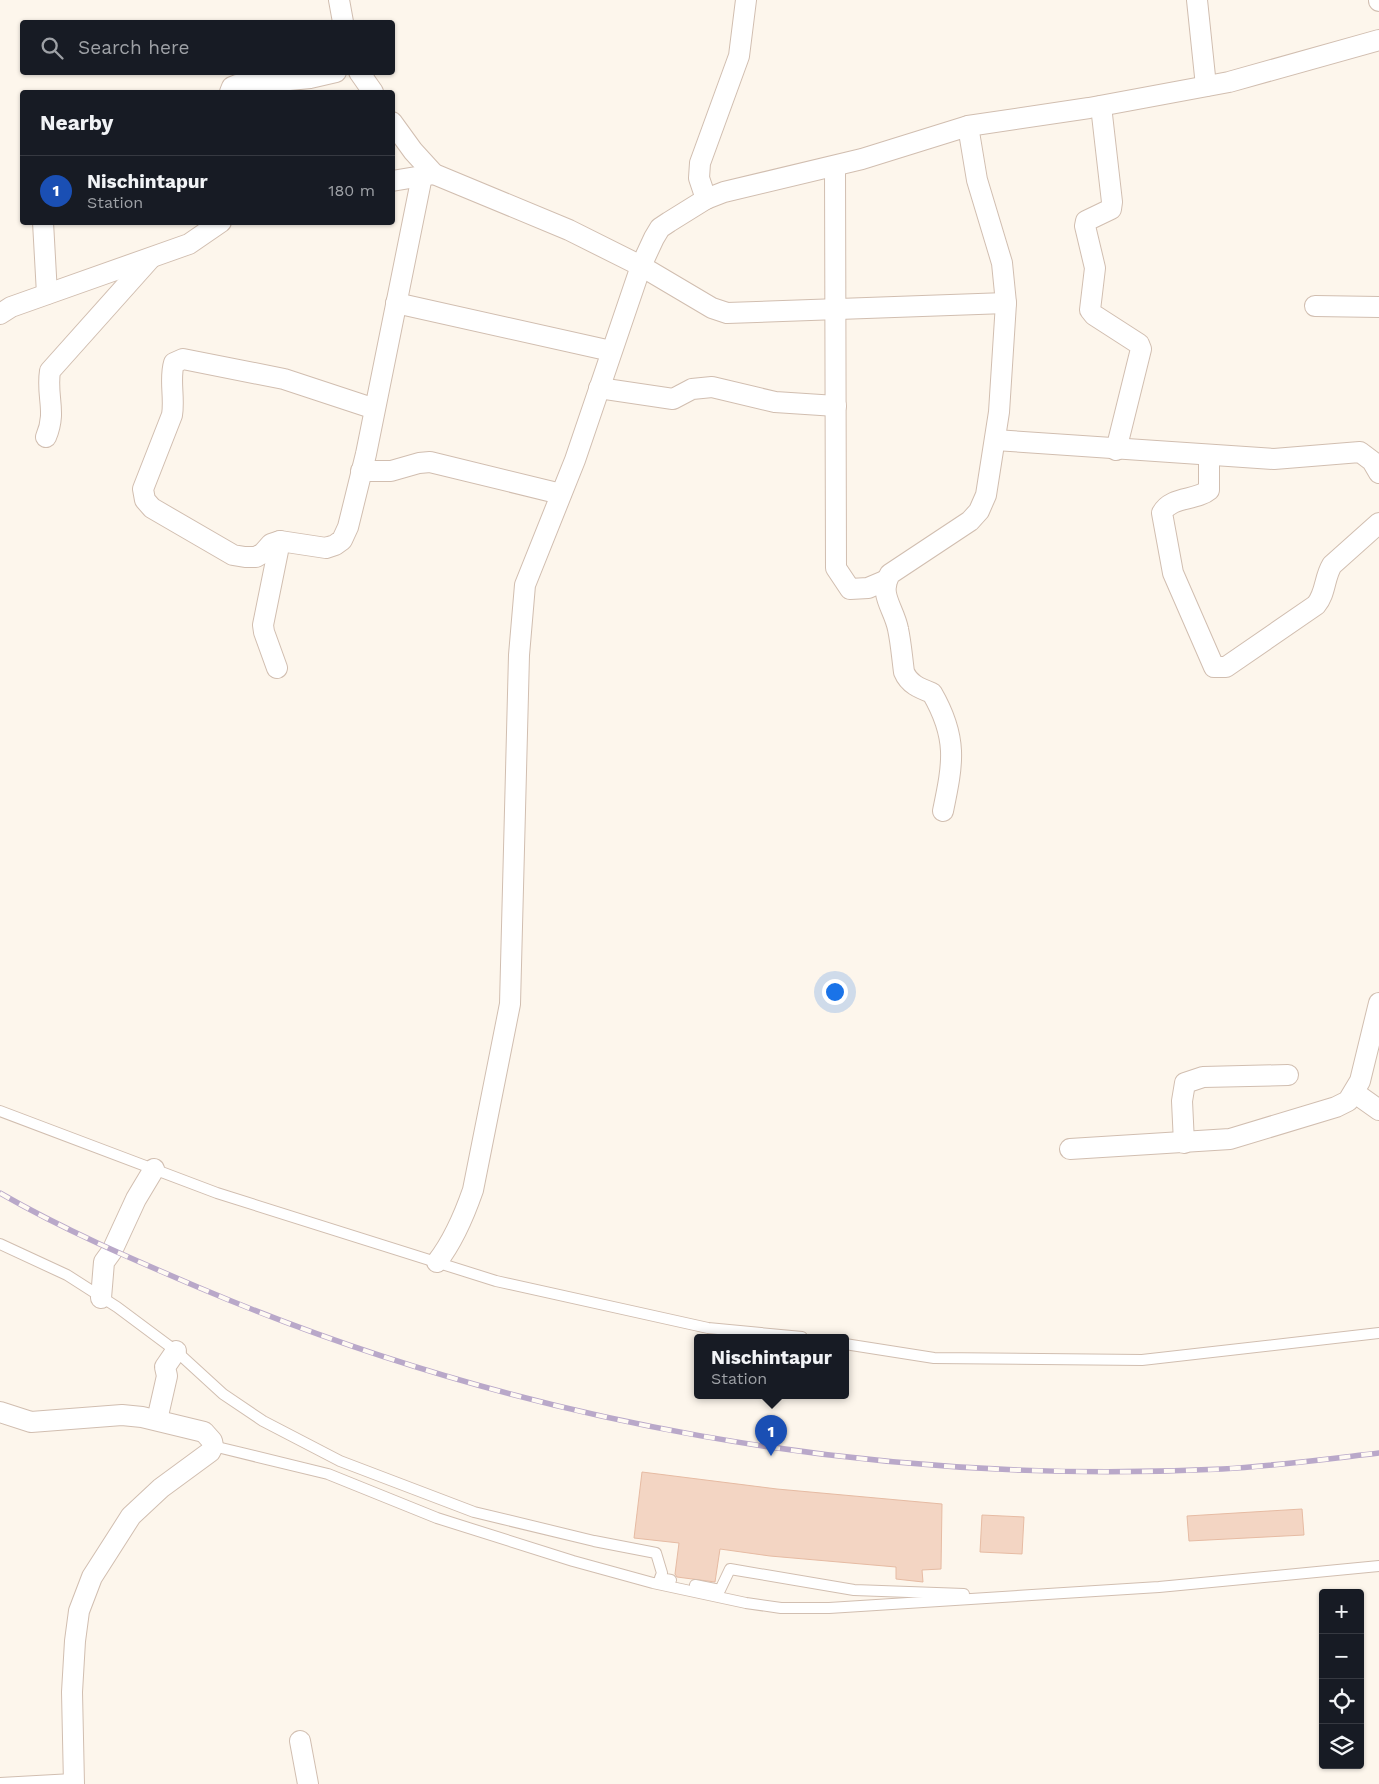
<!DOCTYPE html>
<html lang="en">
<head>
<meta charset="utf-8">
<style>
	:root { --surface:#171b24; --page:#242831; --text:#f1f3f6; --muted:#9ea1a6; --line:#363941; --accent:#d93025 }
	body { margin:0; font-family:"Work Sans",sans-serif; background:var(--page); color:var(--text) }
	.controls { position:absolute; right:15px; bottom:15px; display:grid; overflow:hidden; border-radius:5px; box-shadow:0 1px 4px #0004 }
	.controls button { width:45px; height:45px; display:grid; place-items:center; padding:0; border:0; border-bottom:1px solid var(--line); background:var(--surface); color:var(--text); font:25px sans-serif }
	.you { position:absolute; left:834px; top:991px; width:18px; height:18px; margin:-12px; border:4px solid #fff; border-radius:50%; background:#1a73e8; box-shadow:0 0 0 8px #1a73e833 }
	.badge { display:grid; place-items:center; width:32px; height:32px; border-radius:50%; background:var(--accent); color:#fff; font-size:16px; font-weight:700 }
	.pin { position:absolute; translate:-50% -41px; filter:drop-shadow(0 1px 2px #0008) }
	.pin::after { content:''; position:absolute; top:26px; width:18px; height:15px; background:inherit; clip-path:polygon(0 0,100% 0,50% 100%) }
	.popup { position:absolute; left:694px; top:1334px; width:155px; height:65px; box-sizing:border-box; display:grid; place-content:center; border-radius:5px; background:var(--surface); filter:drop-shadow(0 1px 4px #0005); font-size:16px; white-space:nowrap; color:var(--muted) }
	.popup b { font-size:19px; color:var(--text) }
	.popup::after { content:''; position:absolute; left:50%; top:100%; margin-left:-10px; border:10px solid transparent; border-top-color:var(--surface) }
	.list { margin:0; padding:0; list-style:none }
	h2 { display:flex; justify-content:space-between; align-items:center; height:65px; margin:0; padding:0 20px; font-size:21px }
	h2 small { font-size:16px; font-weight:400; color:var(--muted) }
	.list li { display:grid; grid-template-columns:32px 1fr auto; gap:15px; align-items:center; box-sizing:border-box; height:70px; padding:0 20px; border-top:1px solid var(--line) }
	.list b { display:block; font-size:19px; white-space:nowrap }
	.list p { margin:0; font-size:16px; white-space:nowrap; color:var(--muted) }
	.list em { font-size:16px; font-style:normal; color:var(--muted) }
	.icon { flex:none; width:28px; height:28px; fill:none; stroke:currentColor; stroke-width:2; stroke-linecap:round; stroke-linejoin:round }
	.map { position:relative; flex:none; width:1379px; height:1784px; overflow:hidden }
	.search { position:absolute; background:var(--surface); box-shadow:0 1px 4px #0004; left:20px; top:20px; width:375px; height:55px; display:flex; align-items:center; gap:12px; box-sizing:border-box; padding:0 18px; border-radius:5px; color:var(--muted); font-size:19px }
	.panel { position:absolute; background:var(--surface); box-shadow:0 1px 4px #0004; left:20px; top:90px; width:375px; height:135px; border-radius:5px }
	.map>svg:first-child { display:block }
	.building { fill:#f3d5c3; stroke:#e6bba3 }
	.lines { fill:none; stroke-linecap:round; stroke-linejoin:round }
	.lane-casing { stroke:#d1beb0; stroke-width:12 }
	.street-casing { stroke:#d1beb0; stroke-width:22 }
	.lane { stroke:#fff; stroke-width:10 }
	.street { stroke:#fff; stroke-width:20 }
	.rail-casing { stroke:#b9a8c9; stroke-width:5.5 }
	.rail { stroke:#fffaf3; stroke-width:4; stroke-dasharray:11; stroke-linecap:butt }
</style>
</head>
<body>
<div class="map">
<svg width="1379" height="1784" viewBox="0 0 1379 1784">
	<rect width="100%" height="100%" fill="#fdf6ec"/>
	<g class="building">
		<path d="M642,1472l135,17 165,15 -1,65 -19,1 1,12 -27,-3v-12l-126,-11 -50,-7 -5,33 -38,-5 -2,-3 4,-31 -45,-5z"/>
		<path d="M1302,1509l2,26 -115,6 -2,-25z"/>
		<path d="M982,1515l42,2 -2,37 -42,-2z"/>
	</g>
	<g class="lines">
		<g class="lane-casing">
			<g id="lane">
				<path d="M0,1111l217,82 279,88 212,47 94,9"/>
				<path d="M0,1244l67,31 50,32 59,44 47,43 40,27 77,40 134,51 120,29 62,12 6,20 -2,5 11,2"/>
				<path d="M845,1344l89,14 208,2 237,-27"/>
				<path d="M213,1446l115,28 109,44 136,43 80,22 93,20 35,5h48l330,-21 220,-21"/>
				<path d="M695,1585l25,5 10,-21 124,21 110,4"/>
				<path d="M0,1783l73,-4"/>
			</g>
		</g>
		<g class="street-casing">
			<g id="street">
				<path d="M339,0l4,22"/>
				<path d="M1197,0l9,86"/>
				<path d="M1379,0v1"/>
				<path d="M359,72l14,20"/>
				<path d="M230,92l2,-5 5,-2 73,-7 26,-6"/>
				<path d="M1101,106l11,96 -1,7 -25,12 -1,5 10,42 -5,42 4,5 45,29 2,5 -25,101"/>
				<path d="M392,122l21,29 21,23 135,56 72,36 71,42 15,5 279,-10"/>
				<path d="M835,166l1,402 14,21 18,-1 19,-8"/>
				<path d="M392,181l42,-7"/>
				<path d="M706,199l-7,-21 1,-15 39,-107 7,-56"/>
				<path d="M43,222l4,72"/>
				<path d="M396,303l215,48"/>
				<path d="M1315,306l64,1"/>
				<path d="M0,314l11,-7 178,-63 32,-22"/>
				<path d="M599,388l74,11 19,-10 20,-2 63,15 61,4"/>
				<path d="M375,409l-91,-30 -101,-20 -9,4c-5,16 1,35 -2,52l-29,74 2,11 7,8 81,47 12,2h11l7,-4 8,-9 9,-3 46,7 9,-3 7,-5 6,-13 18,-73 56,-278"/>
				<path d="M46,437c11,-26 0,-40 4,-66l100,-112"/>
				<path d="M995,440l279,19 86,-7 12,9 7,12"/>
				<path d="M1209,456v34c-13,11 -38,6 -47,23l11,60 41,94h12l90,-62c10,-12 8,-27 16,-40l47,-42"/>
				<path d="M361,471h30l28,-8 11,-1 131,32"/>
				<path d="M277,668l-13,-36 -1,-7 17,-84"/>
				<path d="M943,811c10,-48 15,-73 -11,-118 -13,-5 -23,-9 -28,-21 -2,-15 -3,-29 -6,-43 -4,-21 -20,-35 -8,-55l80,-53 9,-10 7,-16 13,-83 7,-109 -4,-40 -25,-83 -9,-54"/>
				<path d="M1355,1093l24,17"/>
				<path d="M1184,1143l-2,-42 3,-18 18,-6 85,-2"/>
				<path d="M1070,1149l160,-10 106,-32 12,-6 12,-20 19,-78"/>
				<path d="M437,1262c17,-22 27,-46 36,-72l37,-186 9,-349 6,-70 50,-125 66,-194 13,-28 6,-10 9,-6 37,-23 18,-7 138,-33 106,-33 121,-18 140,-26 150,-42"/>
				<path d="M101,1298l3,-36 8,-11 24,-52 18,-30"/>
				<path d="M0,1412l31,10 91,-7 20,2 62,15 8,9 1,5 -3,6 -49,36 -30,28 -39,61 -13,34 -4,30 -3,51 2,92"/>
				<path d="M157,1420l10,-44 -2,-9 11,-16"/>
				<path d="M300,1741l8,43"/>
			</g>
		</g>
		<use href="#lane" class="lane"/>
		<use href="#street" class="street"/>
		<g class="rail-casing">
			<path id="rail" d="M0,1193c64,37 132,66 200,95 321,136 674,198 1022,181 52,-3 105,-10 157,-16"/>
		</g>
		<use href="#rail" class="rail"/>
	</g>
</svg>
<div class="controls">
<button>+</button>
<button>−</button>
<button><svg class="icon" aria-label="locate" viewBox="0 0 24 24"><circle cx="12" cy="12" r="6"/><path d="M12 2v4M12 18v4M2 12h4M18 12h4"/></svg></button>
<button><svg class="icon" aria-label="layers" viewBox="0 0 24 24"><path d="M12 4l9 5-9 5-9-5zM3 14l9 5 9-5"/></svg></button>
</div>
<div class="you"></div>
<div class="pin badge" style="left:771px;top:1456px;background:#1a4fb4">1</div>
<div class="popup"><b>Nischintapur</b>Station</div>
<div class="search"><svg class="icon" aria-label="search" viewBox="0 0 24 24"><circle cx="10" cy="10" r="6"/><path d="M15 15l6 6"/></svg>Search here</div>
<section class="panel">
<h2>Nearby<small></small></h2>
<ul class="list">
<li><span class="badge" style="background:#1a4fb4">1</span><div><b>Nischintapur</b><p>Station</p></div><em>180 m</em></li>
</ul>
</section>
</div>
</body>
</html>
